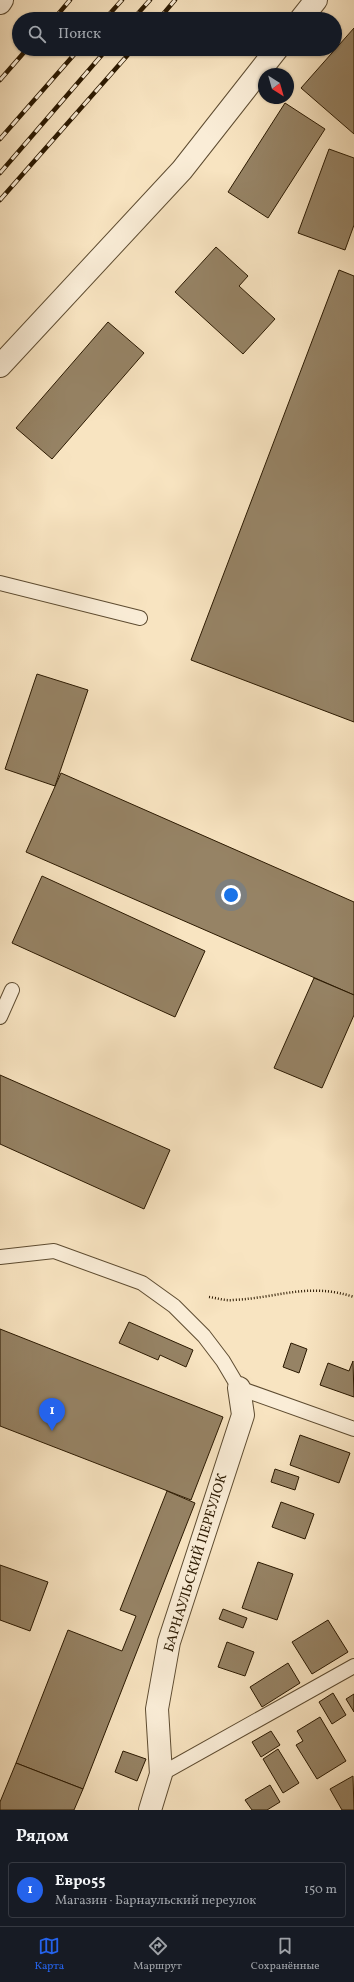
<!DOCTYPE html>
<html lang="ru">
<head>
<meta charset="utf-8">
<style>
	:root { --surface:#171b24; --page:#242831; --text:#f1f3f6; --muted:#9ea1a6; --line:#363941; --accent:#2563eb }
	body { margin:0; font-family:Vollkorn,serif; background:var(--page); color:var(--text) }
	.compass { position:absolute; left:258px; top:68px; width:36px; height:36px; border-radius:50%; background:var(--surface); box-shadow:0 1px 3px #0004; rotate:143deg }
	.you { position:absolute; left:231px; top:895px; width:14px; height:14px; margin:-10px; border:3px solid #fff; border-radius:50%; background:#1a73e8; box-shadow:0 0 0 6px #1a73e833 }
	.badge { display:grid; place-items:center; width:26px; height:26px; border-radius:50%; background:var(--accent); color:#fff; font-size:13px; font-weight:700 }
	.pin { position:absolute; translate:-50% -33px; filter:drop-shadow(0 1px 2px #0008) }
	.pin::after { content:''; position:absolute; top:21px; width:14px; height:12px; background:inherit; clip-path:polygon(0 0,100% 0,50% 100%) }
	.list { margin:0; padding:0; list-style:none }
	h2 { display:flex; justify-content:space-between; align-items:center; height:52px; margin:0; padding:0 16px; font-size:17px }
	h2 small { font-size:13px; font-weight:400; color:var(--muted) }
	.list li { display:grid; grid-template-columns:26px 1fr auto; gap:12px; align-items:center; box-sizing:border-box; height:56px; margin:0 8px 8px; padding:0 8px; border:1px solid var(--line); border-radius:4px }
	.list b { display:block; font-size:15px; white-space:nowrap }
	.list p { margin:0; font-size:13px; white-space:nowrap; color:var(--muted) }
	.list em { font-size:13px; font-style:normal; color:var(--muted) }
	.icon { flex:none; width:22px; height:22px; fill:none; stroke:currentColor; stroke-width:2; stroke-linecap:round; stroke-linejoin:round }
	.map { position:relative; flex:none; width:354px; height:1810px; overflow:hidden }
	.search { position:absolute; background:var(--surface); box-shadow:0 1px 3px #0004; left:12px; right:12px; top:12px; height:44px; display:flex; align-items:center; gap:10px; box-sizing:border-box; padding:0 14px; border-radius:22px; color:var(--muted); font-size:15px }
	.sheet { height:116px; background:var(--surface) }
	nav { display:flex; justify-content:space-around; align-items:center; box-sizing:border-box; height:56px; border-top:1px solid var(--line); background:var(--surface); font-size:11px; color:var(--muted) }
	nav a { display:grid; justify-items:center; gap:2px }
	nav .on { color:var(--accent) }
	.map>svg:first-child { display:block }
	.building { fill:#968365; stroke:#2b1901 }
	.lines { fill:none; stroke-linecap:round; stroke-linejoin:round }
	.service-casing { stroke:#5e4c31; stroke-width:16 }
	.minor-casing { stroke:#5e4c31; stroke-width:24 }
	.path { stroke:#2b1901; stroke-width:2.5; stroke-dasharray:1 2; stroke-linecap:butt }
	.service { stroke:#faedd7; stroke-width:14 }
	.minor { stroke:#faedd7; stroke-width:22 }
	.rail-casing { stroke:#2b1901; stroke-width:4.5 }
	.rail { stroke:#faedd7; stroke-width:3; stroke-dasharray:9; stroke-linecap:butt }
	.labels { text-anchor:middle; dominant-baseline:central; stroke-width:3; stroke-linejoin:round; paint-order:stroke }
	.street-label { font-size:14px; fill:#2b1901; stroke:#faedd7 }
</style>
</head>
<body>
<div class="map">
<svg width="354" height="1810" viewBox="0 0 354 1810">
	<rect width="100%" height="100%" fill="#f8e4c1"/>
	<filter id="stains"><feTurbulence type="fractalNoise" baseFrequency=".005" numOctaves="4"/><feColorMatrix values="0 0 0 0 .2 0 0 0 0 .09 0 0 0 0 .02 0 0 0 .5 -.17"/></filter>
	<radialGradient id="worn" r=".72"><stop offset=".6" stop-color="#630" stop-opacity="0"/><stop offset="1" stop-color="#630" stop-opacity=".3"/></radialGradient>
	<g class="building">
		<path d="M354,28v106l-53,-46z"/>
		<path d="M285,103l40,26 -57,89 -40,-26z"/>
		<path d="M329,149l25,9v67l-9,25 -47,-17z"/>
		<path d="M216,247l32,29 -9,10 36,33 -32,35 -68,-62z"/>
		<path d="M339,270l15,6v446l-163,-62z"/>
		<path d="M108,322l36,31 -92,106 -36,-31z"/>
		<path d="M37,674l51,16 -33,96 -50,-17z"/>
		<path d="M61,773l293,129v93l-328,-143z"/>
		<path d="M42,876l163,75 -30,66 -163,-74z"/>
		<path d="M314,978l40,17v20l-32,73 -48,-20z"/>
		<path d="M0,1075l170,75 -26,59 -144,-65z"/>
		<path d="M129,1322l64,28 -7,17 -26,-12 -2,5 -39,-17z"/>
		<path d="M0,1329l223,88 -32,83 -191,-74z"/>
		<path d="M291,1343l16,6 -8,24 -16,-6z"/>
		<path d="M353,1361l1,36 -34,-12 8,-22 21,8z"/>
		<path d="M300,1435l50,18 -11,30 -49,-18z"/>
		<path d="M275,1469l24,8 -4,13 -24,-8z"/>
		<path d="M167,1491l28,12 -112,286 -67,-26 52,-133 54,21 14,-35 -16,-6z"/>
		<path d="M281,1502l33,12 -9,25 -33,-12z"/>
		<path d="M258,1562l35,12 -16,46 -35,-12z"/>
		<path d="M0,1565l48,17 -18,49 -30,-11z"/>
		<path d="M223,1609l24,9 -4,10 -24,-9z"/>
		<path d="M328,1620l20,32 -36,22 -20,-32z"/>
		<path d="M227,1642l27,10 -9,24 -27,-9z"/>
		<path d="M288,1663l12,20 -38,24 -12,-20z"/>
		<path d="M333,1693l13,22 -14,9 -13,-22z"/>
		<path d="M354,1694v18l-8,-13z"/>
		<path d="M320,1717l26,44 -29,18 -21,-34 7,-4 -6,-10z"/>
		<path d="M271,1731l9,14 -19,12 -9,-15z"/>
		<path d="M278,1749l21,34 -16,10 -20,-34z"/>
		<path d="M123,1751l23,8 -9,22 -22,-9z"/>
		<path d="M16,1763l67,26 -9,21h-74v-8z"/>
		<path d="M353,1776l1,34h-12l-12,-21z"/>
		<path d="M270,1785l10,17 -13,8h-15l-7,-10z"/>
	</g>
	<g class="lines">
		<g class="service-casing">
			<g id="service">
				<path d="M0,583l140,35"/>
				<path d="M0,1017l12,-27"/>
				<path d="M0,1257l54,-6 88,32 32,23 30,30 19,25 16,27 115,41"/>
				<path d="M161,1774l193,-108"/>
			</g>
		</g>
		<g class="minor-casing">
			<g id="minor">
				<path d="M0,3l2,-3"/>
				<path d="M301,19l15,-19"/>
				<path d="M0,366l182,-196 95,-121"/>
				<path d="M150,1810l11,-36 -4,-65 12,-67 74,-227 -4,-27"/>
			</g>
		</g>
		<path class="path" d="M209,1297c8,1 16,4 24,3 45,-2 75,-18 121,-3"/>
		<use href="#service" class="service"/>
		<use href="#minor" class="minor"/>
		<g class="rail-casing">
			<g id="rail">
				<path d="M54,19l16,-19"/>
				<path d="M105,19l17,-19"/>
				<path d="M133,19l17,-19"/>
				<path d="M159,19l16,-19"/>
				<path d="M0,80l27,-31"/>
				<path d="M0,139l79,-90"/>
				<path d="M0,173l107,-124"/>
				<path d="M0,200l133,-151"/>
			</g>
		</g>
		<use href="#rail" class="rail"/>
	</g>
	<g class="labels">
		<g class="street-label">
			<text transform="translate(196 1563) rotate(-73)">БАРНАУЛЬСКИЙ ПЕРЕУЛОК</text>
		</g>
	</g>
	<rect width="100%" height="100%" filter="url(#stains)"/>
	<rect width="100%" height="100%" fill="url(#worn)"/>
</svg>
<svg class="compass" viewBox="-18 -18 36 36"><path d="M0-13l5 13h-10z" fill="#e53935"/><path d="M0 13l5-13h-10z" fill="#9ea1a6"/></svg>
<div class="you"></div>
<div class="pin badge" style="left:52px;top:1431px">1</div>
<div class="search"><svg class="icon" aria-label="search" viewBox="0 0 24 24"><circle cx="10" cy="10" r="6"/><path d="M15 15l6 6"/></svg>Поиск</div>
</div>
<section class="sheet">
<h2>Рядом<small></small></h2>
<ul class="list">
<li><span class="badge">1</span><div><b>Евро55</b><p>Магазин · Барнаульский переулок</p></div><em>150 m</em></li>
</ul>
</section>
<nav>
<a class="on"><svg class="icon" aria-label="map" viewBox="0 0 24 24"><path d="M3 6l6-2 6 2 6-2v14l-6 2-6-2-6 2zM9 4v14M15 6v14"/></svg>Карта</a>
<a><svg class="icon" aria-label="directions" viewBox="0 0 24 24"><path d="M12 3l9 9-9 9-9-9zM9 14v-3h6M13 9l2 2-2 2"/></svg>Маршрут</a>
<a><svg class="icon" aria-label="saved" viewBox="0 0 24 24"><path d="M7 4h10v16l-5-4-5 4z"/></svg>Сохранённые</a>
</nav>
</body>
</html>
